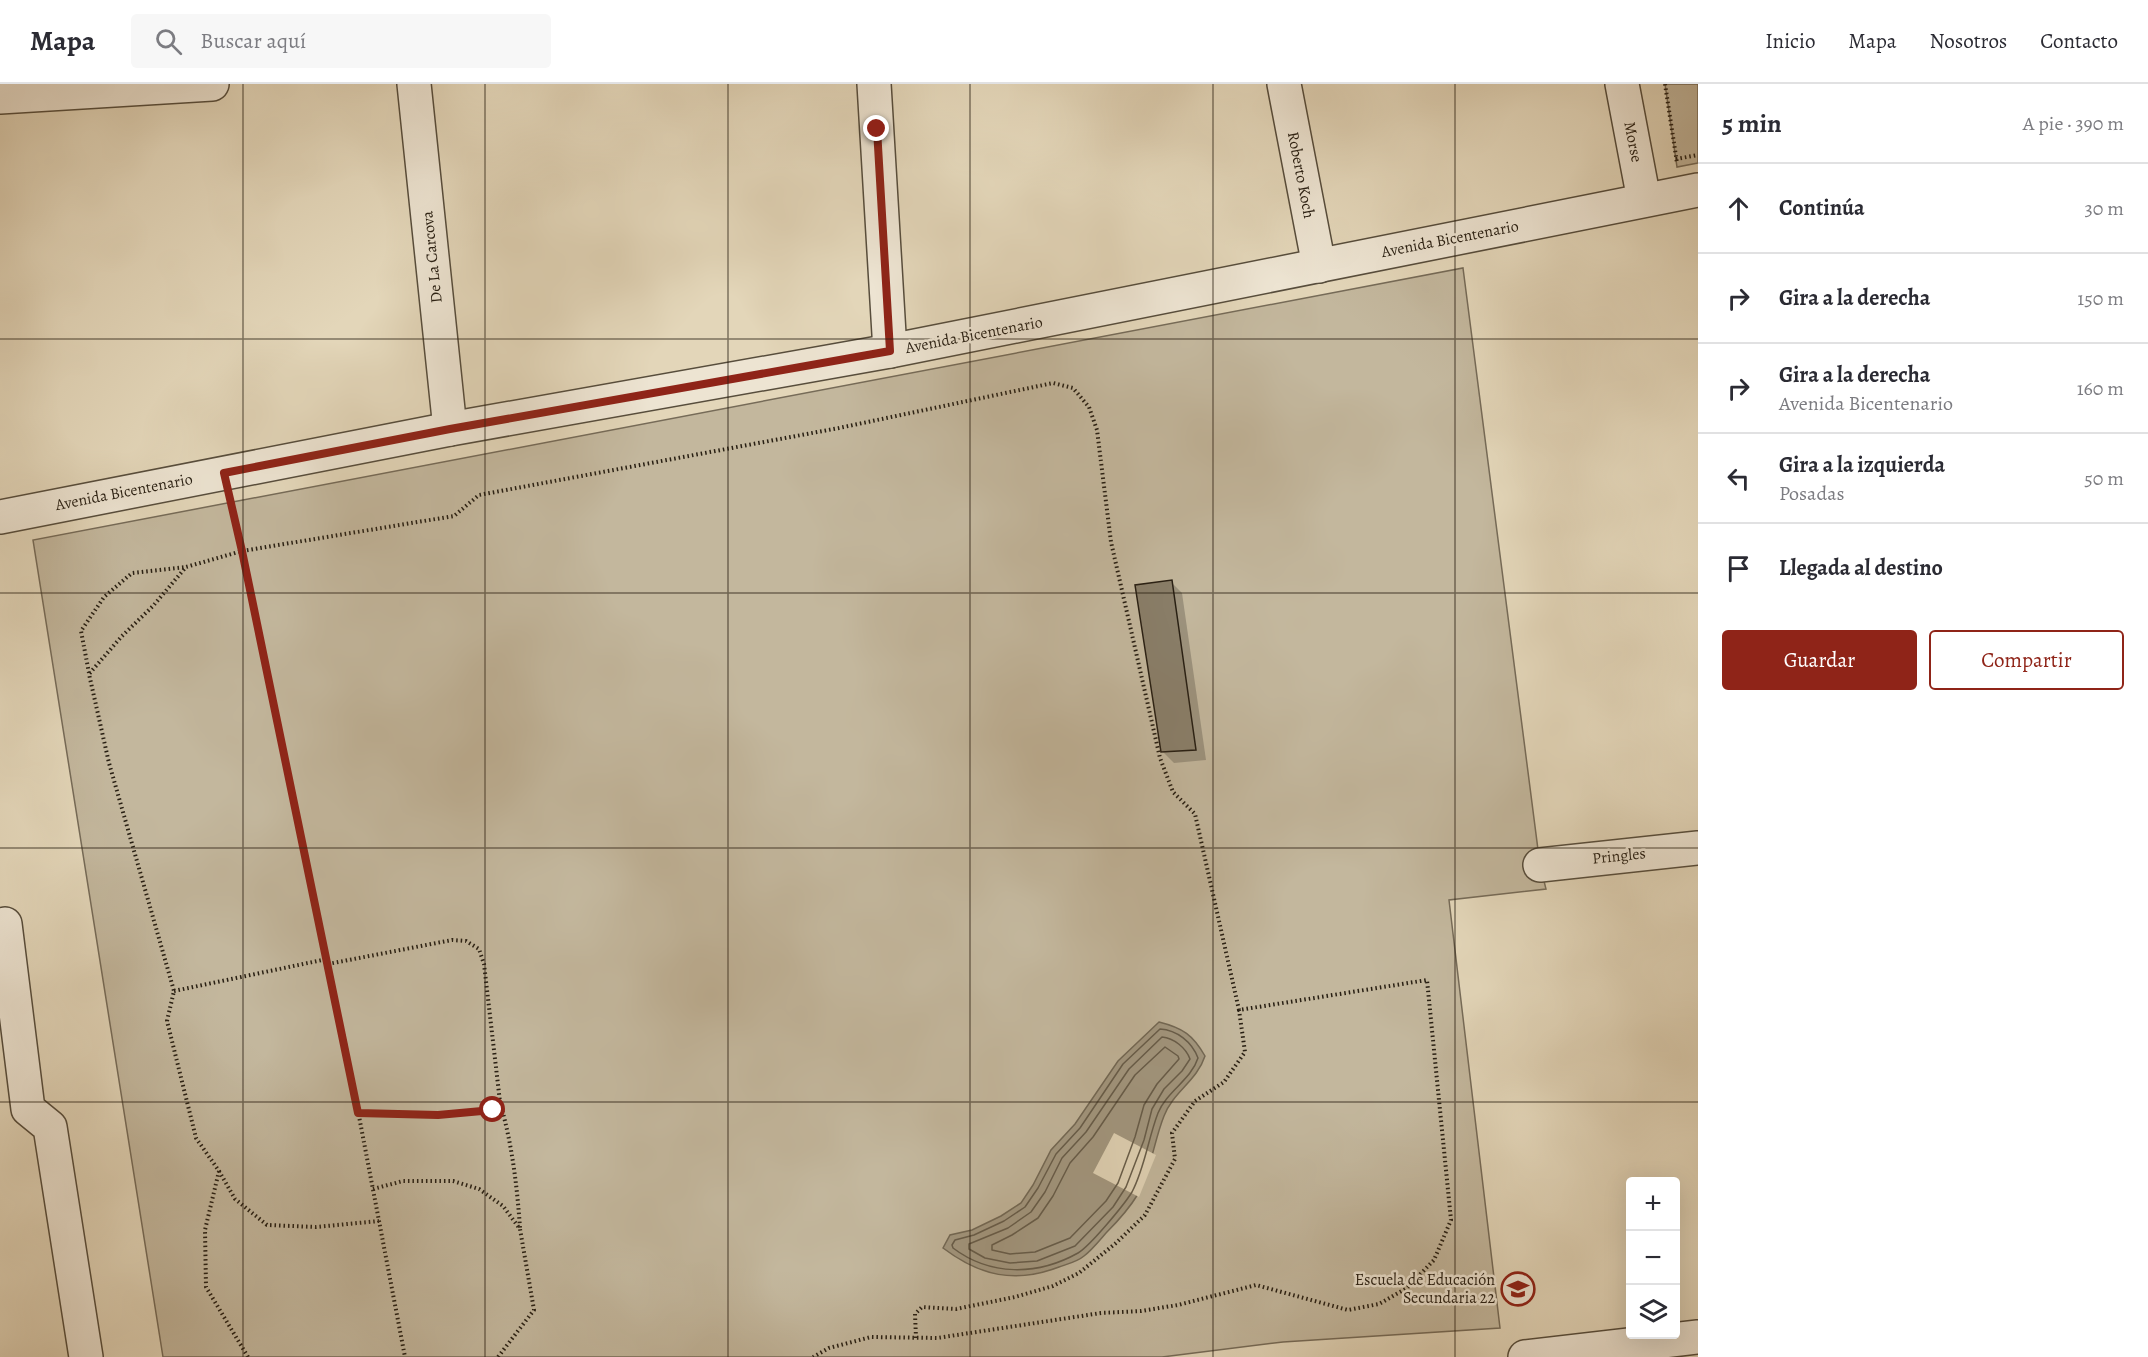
<!DOCTYPE html>
<html lang="es">
<head>
<meta charset="utf-8">
<style>
	:root { --surface:#fff; --page:#f7f7f7; --text:#2b2b33; --muted:#7c7c81; --line:#e1e1e2; --accent:#8f2418 }
	body { margin:0; font-family:Alegreya,serif; background:var(--page); color:var(--text) }
	.controls { position:absolute; right:18px; bottom:18px; display:grid; overflow:hidden; border-radius:6px; box-shadow:0 6px 24px #0002 }
	.controls button { width:54px; height:54px; display:grid; place-items:center; padding:0; border:0; border-bottom:2px solid var(--line); background:var(--surface); color:var(--text); font:30px sans-serif }
	.stop { position:absolute; width:18px; height:18px; margin:-14px; border:4px solid #8f2418; border-radius:50%; background:#fff }
	.stop.end { background:#8f2418; border-color:#fff; box-shadow:0 2px 6px #0008 }
	.list { margin:0; padding:0; list-style:none }
	h2 { display:flex; justify-content:space-between; align-items:center; height:78px; margin:0; padding:0 24px; font-size:26px }
	h2 small { font-size:20px; font-weight:400; color:var(--muted) }
	.list li { display:grid; grid-template-columns:39px 1fr auto; gap:18px; align-items:center; box-sizing:border-box; height:90px; padding:0 24px; border-top:2px solid var(--line) }
	.list b { display:block; font-size:22px; white-space:nowrap }
	.list p { margin:0; font-size:20px; white-space:nowrap; color:var(--muted) }
	.list em { font-size:20px; font-style:normal; color:var(--muted) }
	.actions { display:flex; gap:12px; padding:18px 24px }
	.actions a { flex:1; padding:14px 0; border:2px solid var(--accent); border-radius:6px; text-align:center; font-size:21px; color:var(--accent) }
	.actions .main { background:var(--accent); color:#fff }
	.icon { flex:none; width:33px; height:33px; fill:none; stroke:currentColor; stroke-width:2; stroke-linecap:round; stroke-linejoin:round }
	.map { position:relative; flex:none; width:1698px; height:1273px; overflow:hidden }
	header { display:flex; align-items:center; gap:36px; box-sizing:border-box; height:84px; padding:0 30px; background:var(--surface); border-bottom:2px solid var(--line) }
	header strong { font-size:28px }
	nav { display:flex; gap:33px; margin-inline-start:auto; font-size:21px }
	.search { width:420px; height:54px; background:var(--page); display:flex; align-items:center; gap:15px; box-sizing:border-box; padding:0 21px; border-radius:6px; color:var(--muted); font-size:22px }
	main { display:flex }
	aside { flex:1; background:var(--surface) }
	.map>svg:first-child { display:block }
	.green { fill:#c3b79d; stroke:#766b58; stroke-width:1.5 }
	.water { fill:#a39881; stroke:#726855; stroke-width:1.5 }
	.pier { fill:#e3d6b9 }
	.shadow { fill:#0003 }
	.lines { fill:none; stroke-linecap:round; stroke-linejoin:round }
	.shore { stroke:#665c4a; stroke-width:1.5 }
	.building { fill:#897e69; stroke:#281f13; stroke-width:1.5 }
	.minor-casing { stroke:#574d3c; stroke-width:36 }
	.path { stroke:#281f13; stroke-width:4; stroke-dasharray:1.5 3; stroke-linecap:butt }
	.minor { stroke:#ede4d2; stroke-width:33 }
	.route { stroke:#8f2418; stroke-width:8 }
	.grid { fill:none; stroke:#281f13; stroke-width:1.5; stroke-opacity:0.55 }
	.labels { text-anchor:middle; dominant-baseline:central; stroke-width:5; stroke-linejoin:round; paint-order:stroke }
	.street-label { font-size:16px; fill:#281f13; stroke:#ede4d2 }
	.poi-label { font-size:16px; fill:#281f13; stroke:#ede4d2; text-anchor:end }
</style>
</head>
<body>
<header>
<strong>Mapa</strong>
<div class="search"><svg class="icon" aria-label="search" viewBox="0 0 24 24"><circle cx="10" cy="10" r="6"/><path d="M15 15l6 6"/></svg>Buscar aquí</div>
<nav><a>Inicio</a><a>Mapa</a><a>Nosotros</a><a>Contacto</a></nav>
</header>
<main>
<div class="map">
<svg width="1698" height="1273" viewBox="0 0 1698 1273">
	<rect width="100%" height="100%" fill="#e3d6b9"/>
	<filter id="stains"><feTurbulence type="fractalNoise" baseFrequency=".00333" numOctaves="4"/><feColorMatrix values="0 0 0 0 .2 0 0 0 0 .09 0 0 0 0 .02 0 0 0 .5 -.17"/></filter>
	<radialGradient id="worn" r=".72"><stop offset=".6" stop-color="#630" stop-opacity="0"/><stop offset="1" stop-color="#630" stop-opacity=".3"/></radialGradient>
	<g class="green">
		<path d="M1665,0h33v79l-21,4z"/>
		<path d="M1463,184l77,597 6,24 -97,11 51,428 -217,14 -121,15h-999l-130,-817z"/>
	</g>
	<path class="water" d="M1159,938c24,6 34,13 46,34 -8,25 -32,36 -41,60 -10,25 -13,54 -26,78 -9,15 -20,27 -32,39 -7,8 -14,17 -22,23 -7,6 -17,8 -25,11 -44,17 -79,9 -116,-19l7,-13 22,-5 29,-14 20,-13 12,-18 18,-35 24,-26 43,-63z"/>
	<path class="pier" d="M1114,1049l42,22 -17,42 -46,-24z"/>
	<path class="shadow" d="M1171,498l11,11 24,167 -32,3 -11,-11z"/>
	<g class="lines">
		<g class="shore">
			<path d="M1160,945c17,1 32,13 38,29 -7,22 -31,33 -40,55 -10,26 -13,54 -26,79 -8,13 -42,54 -54,61 -41,23 -88,23 -125,-5l-1,-3 3,-5 19,-5 30,-14 21,-14 13,-19 18,-34 24,-26 43,-64z"/>
			<path d="M1162,953c12,1 24,11 28,22l-8,12 -18,18 -12,20 -8,31 -18,47 -13,20 -38,39 -38,15 -27,2 -25,-5 -16,-9v-5l39,-16 23,-16 14,-20 17,-34 24,-26 43,-63z"/>
			<path d="M1165,963l13,9 1,3 -22,25 -13,21 -9,32 -17,46 -12,18 -36,37 -35,14 -25,2 -18,-4v-5l20,-10 26,-17 15,-22 17,-33 23,-26 42,-62z"/>
		</g>
	</g>
	<path class="building" d="M1172,496l24,170 -35,2 -26,-167z"/>
	<g class="lines">
		<g class="minor-casing">
			<g id="minor">
				<path d="M414,0l36,345"/>
				<path d="M874,0l16,267"/>
				<path d="M1284,0l35,182"/>
				<path d="M1622,0l22,116"/>
				<path d="M0,13l212,-13"/>
				<path d="M0,433l450,-88 440,-78 808,-161"/>
				<path d="M1540,781l158,-17"/>
				<path d="M5,840l23,185 22,18 36,230"/>
				<path d="M1525,1273l173,-20"/>
			</g>
		</g>
		<g class="path">
			<path d="M1665,0l12,79"/>
			<path d="M1676,75l22,-4"/>
			<path d="M231,418l96,457"/>
			<path d="M89,589l-8,-42 23,-34 28,-24 54,-6"/>
			<path d="M328,880l124,-24 14,1 13,8 5,15 16,138 -7,8 -55,5 -79,-2"/>
			<path d="M174,907l153,-32 18,84 60,314"/>
			<path d="M500,1018c12,42 17,83 20,126"/>
			<path d="M219,1087l16,28 32,26 49,2 63,-6"/>
			<path d="M373,1105l30,-8h50l26,8 24,17 17,23 14,81 -36,47"/>
			<path d="M916,1254l-1,-24 7,-7 34,2 59,-12 38,-11 26,-13 37,-30 29,-28 30,-56 -3,-26 23,-32 29,-19 21,-30 -6,-42"/>
			<path d="M248,1273l-42,-70 -1,-57 14,-59 -23,-33 -29,-117 7,-30 -65,-228 -20,-89 33,-38 31,-30 33,-39 56,-16 212,-35 25,-21 360,-67 214,-45 20,5 16,19 8,23 14,112 49,216 13,34 22,22 44,196 188,-30 24,240 -17,40 -27,28 -28,16 -31,6 -92,-25 -78,20 -37,6 -40,2 -164,25 -66,-1 -42,11 -16,9"/>
		</g>
		<use href="#minor" class="minor"/>
	</g>
	<g class="lines">
		<path class="route" d="M493,1026l-55,5 -80,-2 -116,-562 -18,-78 226,-44 440,-78 -13,-222"/>
	</g>
	<path class="grid" d="M243,0v1273M485,0v1273M728,0v1273M970,0v1273M1213,0v1273M1455,0v1273M0,255h1698M0,509h1698M0,764h1698M0,1018h1698"/>
	<defs>
		<g id="school-ring" transform="scale(1.725)"><circle r="9.5" fill="#ede4d2" stroke="#8f2418" stroke-width="1.5"/><path d="M0-5L7-2L0 1L-7-2ZM-4 1L0 2.5L4 1V4Q0 6-4 4Z" fill="#8f2418"/></g>
	</defs>
	<g fill-rule="evenodd">
		<use href="#school-ring" x="1518" y="1205"/>
	</g>
	<g class="labels">
		<g class="street-label">
			<text transform="translate(1633 58) rotate(79)">Morse</text>
			<text transform="translate(1301 91) rotate(79)">Roberto Koch</text>
			<text transform="translate(1450 155) rotate(-11)">Avenida Bicentenario</text>
			<text transform="translate(432 173) rotate(-96)">De La Carcova</text>
			<text transform="translate(974 251) rotate(-11)">Avenida Bicentenario</text>
			<text transform="translate(124 408) rotate(-11)">Avenida Bicentenario</text>
			<text transform="translate(1619 772) rotate(-6)">Pringles</text>
		</g>
		<g class="poi-label">
			<text x="1495" y="1196">Escuela de Educación<tspan x="1495" dy="18">Secundaria 22</tspan></text>
		</g>
	</g>
	<rect width="100%" height="100%" filter="url(#stains)"/>
	<rect width="100%" height="100%" fill="url(#worn)"/>
</svg>
<div class="controls">
<button>+</button>
<button>−</button>
<button><svg class="icon" aria-label="layers" viewBox="0 0 24 24"><path d="M12 4l9 5-9 5-9-5zM3 14l9 5 9-5"/></svg></button>
</div>
<div class="stop" style="left:493px;top:1026px"></div>
<div class="stop end" style="left:877px;top:45px"></div>
</div>
<aside>
<h2>5 min<small>A pie · 390 m</small></h2>
<ul class="list">
<li><svg class="icon" aria-label="ahead" viewBox="0 0 24 24"><path d="M12 20V5M6 11l6-6 6 6"/></svg><div><b>Continúa</b></div><em>30 m</em></li>
<li><svg class="icon" aria-label="right" viewBox="0 0 24 24"><path d="M7 20v-9h11M14 6l5 5-5 5"/></svg><div><b>Gira a la derecha</b></div><em>150 m</em></li>
<li><svg class="icon" aria-label="right" viewBox="0 0 24 24"><path d="M7 20v-9h11M14 6l5 5-5 5"/></svg><div><b>Gira a la derecha</b><p>Avenida Bicentenario</p></div><em>160 m</em></li>
<li><svg class="icon" aria-label="left" viewBox="0 0 24 24"><path d="M17 20v-9H6M10 6l-5 5 5 5"/></svg><div><b>Gira a la izquierda</b><p>Posadas</p></div><em>50 m</em></li>
<li><svg class="icon" aria-label="arrive" viewBox="0 0 24 24"><path d="M6 21V4h12l-3 4 3 4H6"/></svg><div><b>Llegada al destino</b></div></li>
</ul>
<div class="actions"><a class="main">Guardar</a><a>Compartir</a></div>
</aside>
</main>
</body>
</html>
